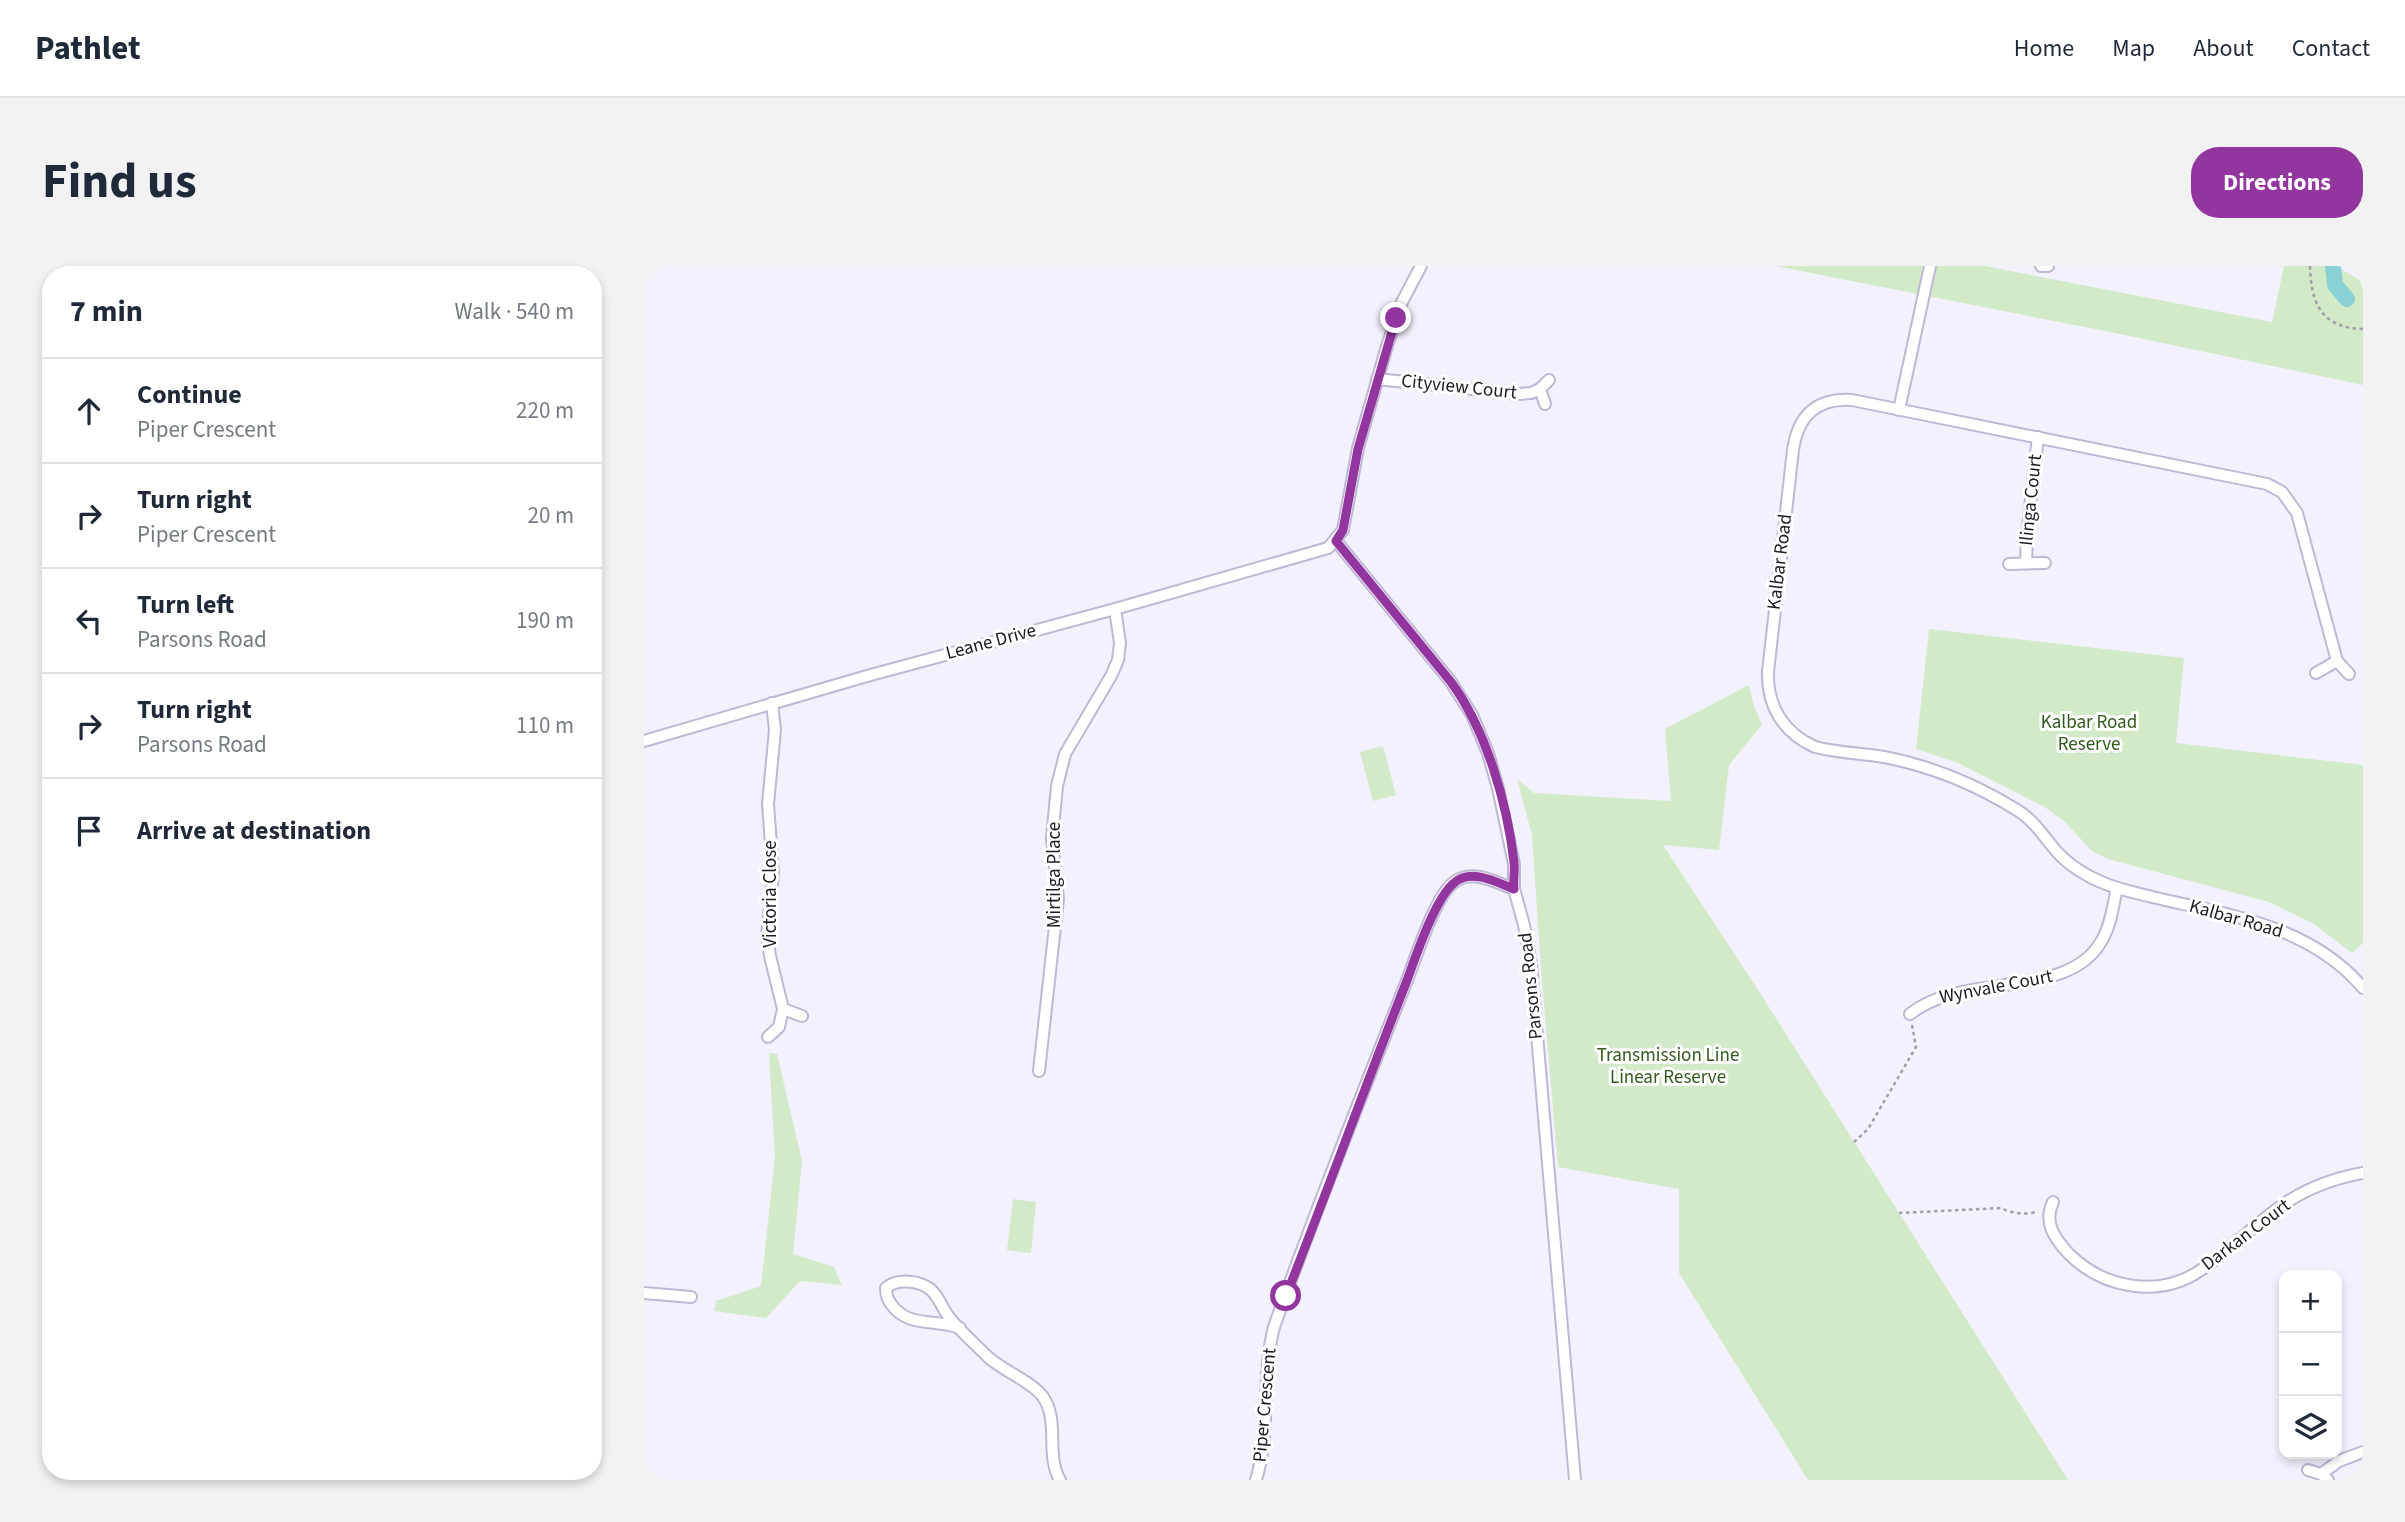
<!DOCTYPE html>
<html lang="en">
<head>
<meta charset="utf-8">
<style>
	:root { --surface:#fff; --page:#f2f2f3; --text:#1f2937; --muted:#747a83; --line:#e0e1e3; --accent:#93359f }
	body { margin:0; font-family:"Source Sans 3",sans-serif; background:var(--page); color:var(--text) }
	.controls { position:absolute; right:21px; bottom:21px; display:grid; overflow:hidden; border-radius:14px; box-shadow:0 4px 10px #0003 }
	.controls button { width:63px; height:63px; display:grid; place-items:center; padding:0; border:0; border-bottom:2px solid var(--line); background:var(--surface); color:var(--text); font:35px sans-serif }
	.stop { position:absolute; width:21px; height:21px; margin:-16px; border:5px solid #93359f; border-radius:50%; background:#fff }
	.stop.end { background:#93359f; border-color:#fff; box-shadow:0 2px 7px #0008 }
	.list { margin:0; padding:0; list-style:none }
	h2 { display:flex; justify-content:space-between; align-items:center; height:91px; margin:0; padding:0 28px; font-size:30px }
	h2 small { font-size:23px; font-weight:400; color:var(--muted) }
	.list li { display:grid; grid-template-columns:46px 1fr auto; gap:21px; align-items:center; box-sizing:border-box; height:105px; padding:0 28px; border-top:2px solid var(--line) }
	.list b { display:block; font-size:26px; white-space:nowrap }
	.list p { margin:0; font-size:23px; white-space:nowrap; color:var(--muted) }
	.list em { font-size:23px; font-style:normal; color:var(--muted) }
	.icon { flex:none; width:38px; height:38px; fill:none; stroke:currentColor; stroke-width:2; stroke-linecap:round; stroke-linejoin:round }
	.map { position:relative; flex:none; width:1719px; height:1214px; overflow:hidden; border-radius:28px }
	header { display:flex; align-items:center; gap:42px; box-sizing:border-box; height:98px; padding:0 35px; background:var(--surface); border-bottom:2px solid var(--line) }
	header strong { font-size:33px }
	nav { display:flex; gap:38px; margin-inline-start:auto; font-size:24px }
	.intro { display:flex; align-items:center; justify-content:space-between; box-sizing:border-box; height:168px; padding:0 42px }
	h1 { margin:0; font-size:49px }
	.button { padding:18px 32px; border-radius:28px; background:var(--accent); color:#fff; font-size:24px; font-weight:700 }
	main { display:flex; gap:42px; padding:0 42px }
	aside { flex:1; background:var(--surface); border-radius:28px; box-shadow:0 4px 10px #0003 }
	.map>svg:first-child { display:block }
	.green { fill:#d2eac8 }
	.lines { fill:none; stroke-linecap:round; stroke-linejoin:round }
	.canal { stroke:#89d1d4; stroke-width:16 }
	.minor-casing { stroke:#bfb7d5; stroke-width:14 }
	.path { stroke:#a19eaa; stroke-width:2.5; stroke-dasharray:3.5 3.5; stroke-linecap:butt }
	.minor { stroke:#fff; stroke-width:10 }
	.route { stroke:#93359f; stroke-width:9 }
	.labels { text-anchor:middle; dominant-baseline:central; stroke-width:6; stroke-linejoin:round; paint-order:stroke }
	.street-label { font-size:19px; fill:#1c1924; stroke:#fff }
	.park-label { font-size:19px; fill:#335a1c; stroke:#fff }
</style>
</head>
<body>
<header>
<strong>Pathlet</strong>
<nav><a>Home</a><a>Map</a><a>About</a><a>Contact</a></nav>
</header>
<div class="intro"><h1>Find us</h1><a class="button">Directions</a></div>
<main>
<aside>
<h2>7 min<small>Walk · 540 m</small></h2>
<ul class="list">
<li><svg class="icon" aria-label="ahead" viewBox="0 0 24 24"><path d="M12 20V5M6 11l6-6 6 6"/></svg><div><b>Continue</b><p>Piper Crescent</p></div><em>220 m</em></li>
<li><svg class="icon" aria-label="right" viewBox="0 0 24 24"><path d="M7 20v-9h11M14 6l5 5-5 5"/></svg><div><b>Turn right</b><p>Piper Crescent</p></div><em>20 m</em></li>
<li><svg class="icon" aria-label="left" viewBox="0 0 24 24"><path d="M17 20v-9H6M10 6l-5 5 5 5"/></svg><div><b>Turn left</b><p>Parsons Road</p></div><em>190 m</em></li>
<li><svg class="icon" aria-label="right" viewBox="0 0 24 24"><path d="M7 20v-9h11M14 6l5 5-5 5"/></svg><div><b>Turn right</b><p>Parsons Road</p></div><em>110 m</em></li>
<li><svg class="icon" aria-label="arrive" viewBox="0 0 24 24"><path d="M6 21V4h12l-3 4 3 4H6"/></svg><div><b>Arrive at destination</b></div></li>
</ul>
</aside>
<div class="map">
<svg width="1719" height="1214" viewBox="0 0 1719 1214">
	<rect width="100%" height="100%" fill="#f4f1fe"/>
	<g class="green">
		<path d="M1131,0h210l287,56 12,-56h56l1,3 22,13v103l-253,-53z"/>
		<path d="M1285,363l255,29 -8,85 187,22v178l-11,10 -38,-29 -45,-22 -161,-43 -16,-8 -28,-30 -21,-15 -85,-43 -42,-14z"/>
		<path d="M1105,419l5,21 8,19 -33,40 -10,85 -56,-5 97,148 308,487h-260l-129,-207v-84l-121,-22 -17,-197 -9,-135 -15,-56 17,14 137,8 -6,-72z"/>
		<path d="M739,480l13,49 -23,6 -13,-49z"/>
		<path d="M125,787l8,1 25,107 -9,93 41,13 8,18 -42,-4 -34,37 -52,-7 2,-10 45,-15 14,-128z"/>
		<path d="M369,933l23,3 -5,51 -24,-3z"/>
	</g>
	<g class="lines">
		<path class="canal" d="M1689,0l2,19 12,14"/>
		<g class="minor-casing">
			<g id="minor">
				<path d="M1397,0h7"/>
				<path d="M733,113l142,15 12,-1 9,-4"/>
				<path d="M901,138l-5,-15 9,-9"/>
				<path d="M1255,144l31,-144"/>
				<path d="M692,275l115,141 21,33 16,38 10,35 16,76v25l10,36 7,39 44,516"/>
				<path d="M1382,297l1,-28 11,-98"/>
				<path d="M1365,298l36,-1"/>
				<path d="M1693,395l-40,-148 -15,-21 -15,-8 -415,-84c-36,-2 -54,16 -59,50l-25,222c-1,35 16,61 47,75 23,6 46,6 69,10 47,9 93,28 133,53 18,11 27,27 40,42 13,14 31,25 49,32 15,6 31,9 46,13 76,18 158,28 211,91"/>
				<path d="M1672,407l21,-12 12,13"/>
				<path d="M0,475l223,-65 248,-67 213,-61 15,-18 15,-82 29,-102 15,-44 19,-36"/>
				<path d="M139,743l19,7"/>
				<path d="M1266,748c53,-43 159,-13 192,-74 9,-15 11,-35 15,-52"/>
				<path d="M124,771l11,-10 4,-18 -13,-53 -3,-20 6,-63 -5,-69 7,-74 -3,-27"/>
				<path d="M395,805l19,-172 -6,-61 5,-52 8,-32 46,-78 7,-16 2,-17 -5,-34"/>
				<path d="M1409,936c-10,21 2,37 16,52 34,34 90,45 132,16 29,-20 54,-46 83,-66 24,-16 51,-26 79,-31"/>
				<path d="M0,1027l47,4"/>
				<path d="M316,1062c-25,-10 -51,1 -69,-24 -4,-5 -5,-9 -5,-16 10,-9 29,-8 41,-1 11,6 14,20 22,30 11,14 25,26 38,39 14,14 46,26 56,41 17,24 2,58 17,83"/>
				<path d="M1664,1204l13,4 7,6"/>
				<path d="M1677,1208l18,-13 24,-9"/>
				<path d="M612,1214c15,-49 5,-103 18,-153 41,-116 87,-230 132,-344 9,-23 29,-86 47,-100 19,-15 42,-1 61,6"/>
			</g>
		</g>
		<g class="path">
			<path d="M1666,0c1,37 11,62 53,63"/>
			<path d="M1210,876l14,-13 48,-82 -4,-22"/>
			<path d="M1255,947l102,-5c10,5 26,8 36,3"/>
		</g>
		<use href="#minor" class="minor"/>
	</g>
	<g class="lines">
		<path class="route" d="M642,1030c41,-104 79,-209 120,-313 9,-24 29,-85 48,-100 17,-15 42,-1 60,6 -1,-9 1,-18 0,-27 -7,-60 -28,-132 -63,-180l-115,-141 7,-11 15,-81 38,-131"/>
	</g>
	<g class="labels">
		<g class="street-label">
			<text transform="translate(815 121) rotate(6)">Cityview Court</text>
			<text transform="translate(1387 234) rotate(-84)">Ilinga Court</text>
			<text transform="translate(1136 296) rotate(-83)">Kalbar Road</text>
			<text transform="translate(347 376) rotate(-15)">Leane Drive</text>
			<text transform="translate(410 609) rotate(-90)">Mirtilga Place</text>
			<text transform="translate(126 628) rotate(-90)">Victoria Close</text>
			<text transform="translate(1592 653) rotate(16)">Kalbar Road</text>
			<text transform="translate(887 720) rotate(-96)">Parsons Road</text>
			<text transform="translate(1352 721) rotate(-11)">Wynvale Court</text>
			<text transform="translate(1602 969) rotate(-37)">Darkan Court</text>
			<text transform="translate(621 1139) rotate(-85)">Piper Crescent</text>
		</g>
		<g class="park-label">
			<text x="1445" y="456">Kalbar Road<tspan x="1445" dy="22">Reserve</tspan></text>
			<text x="1024" y="789">Transmission Line<tspan x="1024" dy="22">Linear Reserve</tspan></text>
		</g>
	</g>
</svg>
<div class="controls">
<button>+</button>
<button>−</button>
<button><svg class="icon" aria-label="layers" viewBox="0 0 24 24"><path d="M12 4l9 5-9 5-9-5zM3 14l9 5 9-5"/></svg></button>
</div>
<div class="stop" style="left:642px;top:1030px"></div>
<div class="stop end" style="left:752px;top:52px"></div>
</div>
</main>
</body>
</html>
